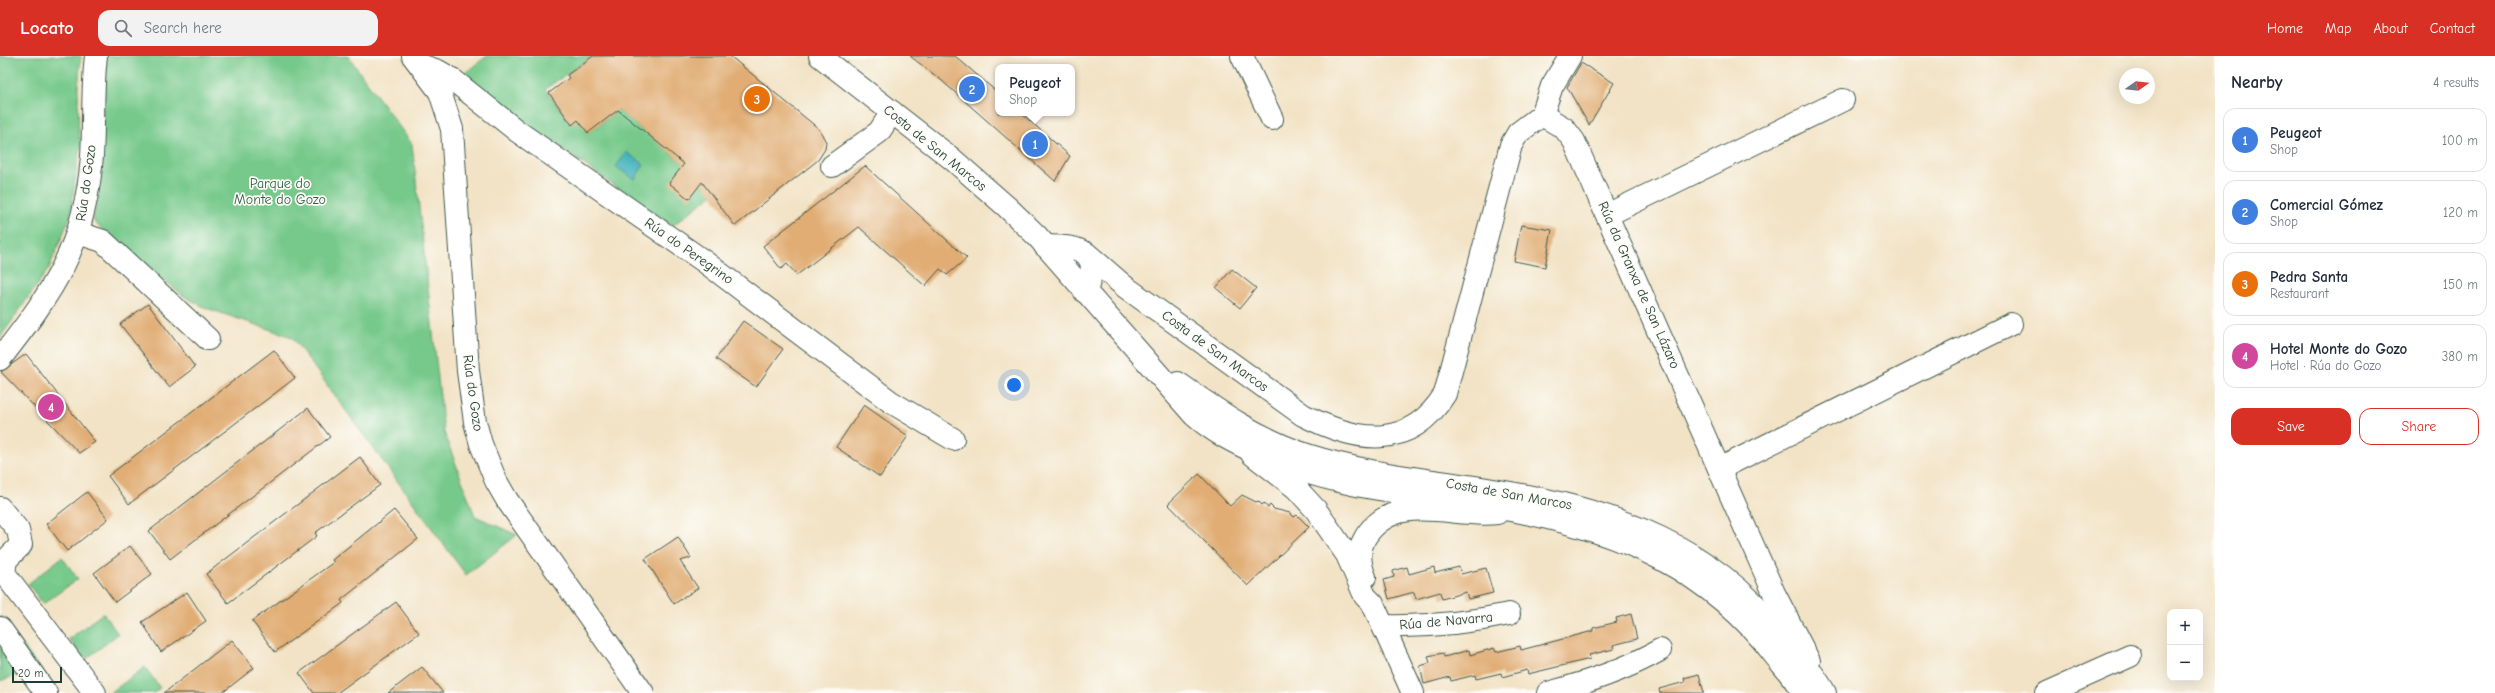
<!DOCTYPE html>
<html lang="en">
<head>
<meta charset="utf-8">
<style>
	:root { --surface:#fff; --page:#f2f2f3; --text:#1f2937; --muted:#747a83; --line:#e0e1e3; --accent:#d93025 }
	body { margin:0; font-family:"Comic Neue",sans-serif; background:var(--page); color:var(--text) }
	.controls { position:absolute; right:12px; bottom:12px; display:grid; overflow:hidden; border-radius:8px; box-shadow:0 4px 16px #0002 }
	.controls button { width:36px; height:36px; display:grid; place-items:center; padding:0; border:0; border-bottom:1px solid var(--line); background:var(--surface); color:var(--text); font:20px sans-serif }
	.compass { position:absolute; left:2119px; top:12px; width:36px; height:36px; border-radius:50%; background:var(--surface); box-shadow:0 4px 16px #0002; rotate:75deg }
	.scale { position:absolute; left:12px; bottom:10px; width:50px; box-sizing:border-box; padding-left:4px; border:2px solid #1f3d34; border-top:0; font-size:11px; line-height:14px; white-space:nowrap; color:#1f3d34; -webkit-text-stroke:3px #fdfcf7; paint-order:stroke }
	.you { position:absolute; left:1014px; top:329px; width:14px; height:14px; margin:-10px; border:3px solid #fff; border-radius:50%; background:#1a73e8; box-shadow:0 0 0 6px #1a73e833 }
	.badge { display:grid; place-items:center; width:26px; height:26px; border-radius:50%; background:var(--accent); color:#fff; font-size:13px; font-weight:700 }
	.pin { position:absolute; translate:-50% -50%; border:2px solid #fff; box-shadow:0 1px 4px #0006 }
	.popup { position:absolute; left:995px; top:8px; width:80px; height:52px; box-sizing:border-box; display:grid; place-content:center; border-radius:8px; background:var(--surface); filter:drop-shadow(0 1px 3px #0005); font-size:13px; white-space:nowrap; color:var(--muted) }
	.popup b { font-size:15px; color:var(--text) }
	.popup::after { content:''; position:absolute; left:50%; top:100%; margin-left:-8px; border:8px solid transparent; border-top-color:var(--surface) }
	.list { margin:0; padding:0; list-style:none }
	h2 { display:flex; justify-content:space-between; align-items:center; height:52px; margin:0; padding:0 16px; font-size:17px }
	h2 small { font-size:13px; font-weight:400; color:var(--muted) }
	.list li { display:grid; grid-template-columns:26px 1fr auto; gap:12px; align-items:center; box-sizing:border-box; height:64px; margin:0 8px 8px; padding:0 8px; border:1px solid var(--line); border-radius:12px }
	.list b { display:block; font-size:15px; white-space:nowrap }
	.list p { margin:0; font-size:13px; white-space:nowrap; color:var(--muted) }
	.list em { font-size:13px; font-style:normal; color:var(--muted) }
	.actions { display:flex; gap:8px; padding:12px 16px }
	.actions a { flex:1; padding:9px 0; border:1px solid var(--accent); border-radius:12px; text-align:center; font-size:14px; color:var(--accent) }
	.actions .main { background:var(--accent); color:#fff }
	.icon { flex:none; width:22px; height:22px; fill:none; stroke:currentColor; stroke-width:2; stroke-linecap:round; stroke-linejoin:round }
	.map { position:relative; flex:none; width:2215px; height:637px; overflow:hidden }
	header { display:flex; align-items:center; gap:24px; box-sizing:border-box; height:56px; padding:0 20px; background:var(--accent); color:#fff }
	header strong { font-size:19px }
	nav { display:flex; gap:22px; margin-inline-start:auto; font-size:14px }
	.search { width:280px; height:36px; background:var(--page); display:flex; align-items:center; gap:10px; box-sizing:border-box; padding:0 14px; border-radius:12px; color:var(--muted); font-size:15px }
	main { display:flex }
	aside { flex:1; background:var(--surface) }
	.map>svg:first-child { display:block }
	.green { fill:#76c98b; stroke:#4a8360 }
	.water { fill:#44b4bd; stroke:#327878 }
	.building { fill:#e1ad75 }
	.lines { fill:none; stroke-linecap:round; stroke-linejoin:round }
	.minor-casing { stroke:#3f564a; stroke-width:24 }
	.major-casing { stroke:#3f564a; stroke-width:24 }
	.minor { stroke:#fff; stroke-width:22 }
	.major { stroke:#fff; stroke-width:22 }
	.labels { text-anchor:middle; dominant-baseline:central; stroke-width:3.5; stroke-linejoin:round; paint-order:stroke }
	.street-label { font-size:14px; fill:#1f3d34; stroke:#fdfcf7 }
	.park-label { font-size:14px; fill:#35604a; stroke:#fdfcf7 }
</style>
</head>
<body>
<header>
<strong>Locato</strong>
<div class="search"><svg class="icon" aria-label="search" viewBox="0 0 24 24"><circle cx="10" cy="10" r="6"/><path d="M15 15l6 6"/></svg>Search here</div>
<nav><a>Home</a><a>Map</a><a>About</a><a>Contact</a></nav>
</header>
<main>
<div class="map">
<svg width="2215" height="637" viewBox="0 0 2215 637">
	<rect width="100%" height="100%" fill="#fdfcf7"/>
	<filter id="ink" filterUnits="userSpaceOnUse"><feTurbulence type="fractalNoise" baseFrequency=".025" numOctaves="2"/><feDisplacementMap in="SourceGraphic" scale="8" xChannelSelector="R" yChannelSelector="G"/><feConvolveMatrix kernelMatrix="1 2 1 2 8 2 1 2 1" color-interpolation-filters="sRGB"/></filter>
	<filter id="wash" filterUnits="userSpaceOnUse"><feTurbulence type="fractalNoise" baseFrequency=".012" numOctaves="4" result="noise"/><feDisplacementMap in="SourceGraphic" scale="16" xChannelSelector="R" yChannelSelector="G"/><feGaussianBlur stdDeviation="0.9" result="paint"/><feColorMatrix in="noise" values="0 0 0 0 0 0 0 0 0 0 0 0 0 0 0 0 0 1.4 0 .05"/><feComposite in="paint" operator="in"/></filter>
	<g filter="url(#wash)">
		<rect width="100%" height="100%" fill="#f2e3c6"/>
		<g class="green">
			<path d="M0,0h81l-3,32 1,51 13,-12 -13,25 -9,65 -21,51 -49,70z"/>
			<path d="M105,0h243l64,88 32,288 31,84 42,19 -51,40 -174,-238 -86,-29 -21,-11 -89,-73 -3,-4 6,-29z"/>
			<path d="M487,0h106l-48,33 27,36 6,-5 10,13 30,-23 99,81 -45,35 -160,-112 -50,-39z"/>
			<path d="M62,501l16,22 -35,25 -15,-20z"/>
			<path d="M103,557l15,21 -33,26 -16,-21z"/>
			<path d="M0,560l59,77h-22l-15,-20 -22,8z"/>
			<path d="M145,611l15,21 -6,5h-44z"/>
		</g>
		<path class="water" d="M626,96l18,12 -9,15 -19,-12z"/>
		<g id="blocks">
			<g class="building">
				<path d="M593,0h137l89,73 7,13 -1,7 -7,11 -83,66 -33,-44 -13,17 -20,-16 15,-19 -66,-54 -30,23 -10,-13 -6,5 -23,-32 20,-15 -2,-3z"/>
				<path d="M910,0h45l43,37v20h23l49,43 -15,25 -114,-101z"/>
				<path d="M1581,7l33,20 -25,42 -22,-38z"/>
				<path d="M865,110l102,92 -20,17 -7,-6 -15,17 -66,-59 -62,48 -10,-11 -6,5 -18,-23z"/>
				<path d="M1521,169l31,5 -7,37 -31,-6z"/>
				<path d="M1232,213l24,19 -16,20 -24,-20z"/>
				<path d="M148,248l47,63 -26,20 -49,-63z"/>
				<path d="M743,265l40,28 -27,38 -40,-28z"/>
				<path d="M274,294l21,28 -166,126 -21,-28z"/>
				<path d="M26,298l69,88 -16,11 -78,-81z"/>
				<path d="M864,349l44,31 -28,41 -44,-30z"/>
				<path d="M308,352l22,29 -160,122 -21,-28z"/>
				<path d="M360,401l20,28 -65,48 2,3 -89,67 -22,-29z"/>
				<path d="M1199,418l31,32 12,-11 14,7 2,-1 4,4 2,-2 4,5 2,-3 4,4 16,4 4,4 3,-2 12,12 -61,59 -80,-82z"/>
				<path d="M87,436l21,27 -41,32 -21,-27z"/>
				<path d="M394,454l24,29 -77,61 2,3 -68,49 -23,-31 82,-59 -2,-2z"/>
				<path d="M678,481l13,21 -11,3 18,27 -24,16 -29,-45z"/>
				<path d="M130,490l22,28 -37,28 -21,-29z"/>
				<path d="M1407,511l2,7 25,-7 1,6 24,-6 2,7 25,-6 7,25 -25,6 -2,-7 -24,7 -2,-7 -24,7 -2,-7 -25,7 -5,-19 10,-3 -1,-6z"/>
				<path d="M187,536l19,29 -45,31 -19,-30z"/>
				<path d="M396,546l23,31 -82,60h-23l-15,-20z"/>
				<path d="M1631,558l6,25 -24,6 1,4 -25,6 1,4 -62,15 -1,-4 -25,7 -1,-4 -25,6 -1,-4 -24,6 -1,-4 -26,7 -4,-18 10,-3 -2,-7 15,-3 1,4 25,-7 1,5 24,-7 2,4 24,-6 1,4 72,-19v-3l24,-6 -1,-4z"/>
				<path d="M232,584l22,28 -32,25h-58z"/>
				<path d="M422,611l21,26h-55z"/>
				<path d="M1699,618l5,19h-44l-1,-4 26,-7 -1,-4z"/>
			</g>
		</g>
	</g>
	<g filter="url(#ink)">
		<use href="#blocks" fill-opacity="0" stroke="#3f564a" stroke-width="1"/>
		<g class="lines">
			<g class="minor-casing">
				<g id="minor">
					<path d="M413,0l27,36 12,37 16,242 7,51 6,22 15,37 11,19 136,193"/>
					<path d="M1242,0l30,63"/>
					<path d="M423,10l15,5 14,8 65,52 188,131 186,140 62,37"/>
					<path d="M1542,59l22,13 10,13 200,452 35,68"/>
					<path d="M832,110l47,-34 13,-20"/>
					<path d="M1607,159l236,-115"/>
					<path d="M78,177l25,8 105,98"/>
					<path d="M1045,190c35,0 59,5 40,46"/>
					<path d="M1086,197l38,33 179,129c53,27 106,37 142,-21l66,-249 7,-12 24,-18 10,-29 18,-30"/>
					<path d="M0,303c54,-69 85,-113 92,-203 2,-34 0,-67 4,-100"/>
					<path d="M1252,398l44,34 20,22 31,45 18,41 8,8 40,89"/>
					<path d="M1721,412l290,-144"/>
					<path d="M0,452l18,22 3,15 -15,15 -2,13 91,120"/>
					<path d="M1365,521c-6,-14 -7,-28 1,-41 31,-46 88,-17 131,-23"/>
					<path d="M1383,570c42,1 85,-3 126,-12"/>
					<path d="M0,572l46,65"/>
					<path d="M1548,637c38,-10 77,-23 112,-43"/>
					<path d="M2047,637l83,-37"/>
				</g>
			</g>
			<g class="major-casing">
				<g id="major">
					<path d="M820,0l131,102 56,49 30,29 157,179c19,17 41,28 65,39 84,39 168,39 257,57 106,21 193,58 260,146 9,11 20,23 27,36"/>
					<path d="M1178,327c41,29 81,56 129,72 65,21 132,25 198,37 111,19 209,54 280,147 13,17 30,35 40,54"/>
				</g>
			</g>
			<use href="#minor" class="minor"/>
			<use href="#major" class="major"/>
		</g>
	</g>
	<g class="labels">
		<g class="street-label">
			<text transform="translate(935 92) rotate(39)">Costa de San Marcos</text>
			<text transform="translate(86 127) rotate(-82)">Rúa do Gozo</text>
			<text transform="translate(689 195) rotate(35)">Rúa do Peregrino</text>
			<text transform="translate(1639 229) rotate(66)">Rúa da Granxa de San Lázaro</text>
			<text transform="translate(1215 295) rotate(36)">Costa de San Marcos</text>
			<text transform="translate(473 337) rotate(82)">Rúa do Gozo</text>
			<text transform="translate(1509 438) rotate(10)">Costa de San Marcos</text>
			<text transform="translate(1446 565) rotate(-5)">Rúa de Navarra</text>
		</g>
		<g class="park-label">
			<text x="280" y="127">Parque do<tspan x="280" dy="16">Monte do Gozo</tspan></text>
		</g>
	</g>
</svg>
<div class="controls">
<button>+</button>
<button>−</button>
</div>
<svg class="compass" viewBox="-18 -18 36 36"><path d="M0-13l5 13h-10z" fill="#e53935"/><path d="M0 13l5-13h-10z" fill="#747a83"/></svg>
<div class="scale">20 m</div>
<div class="you"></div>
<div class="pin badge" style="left:1035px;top:88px;background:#3f7fe0">1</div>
<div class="popup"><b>Peugeot</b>Shop</div>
<div class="pin badge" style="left:972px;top:33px;background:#3f7fe0">2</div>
<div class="pin badge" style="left:757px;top:43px;background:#e8710a">3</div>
<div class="pin badge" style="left:51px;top:351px;background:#d1479c">4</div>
</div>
<aside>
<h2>Nearby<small>4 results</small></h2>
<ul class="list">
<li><span class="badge" style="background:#3f7fe0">1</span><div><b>Peugeot</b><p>Shop</p></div><em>100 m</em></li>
<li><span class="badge" style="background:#3f7fe0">2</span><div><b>Comercial Gómez</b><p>Shop</p></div><em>120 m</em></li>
<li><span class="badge" style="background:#e8710a">3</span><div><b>Pedra Santa</b><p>Restaurant</p></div><em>150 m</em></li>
<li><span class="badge" style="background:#d1479c">4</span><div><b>Hotel Monte do Gozo</b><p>Hotel · Rúa do Gozo</p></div><em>380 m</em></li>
</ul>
<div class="actions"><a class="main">Save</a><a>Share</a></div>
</aside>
</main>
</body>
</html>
